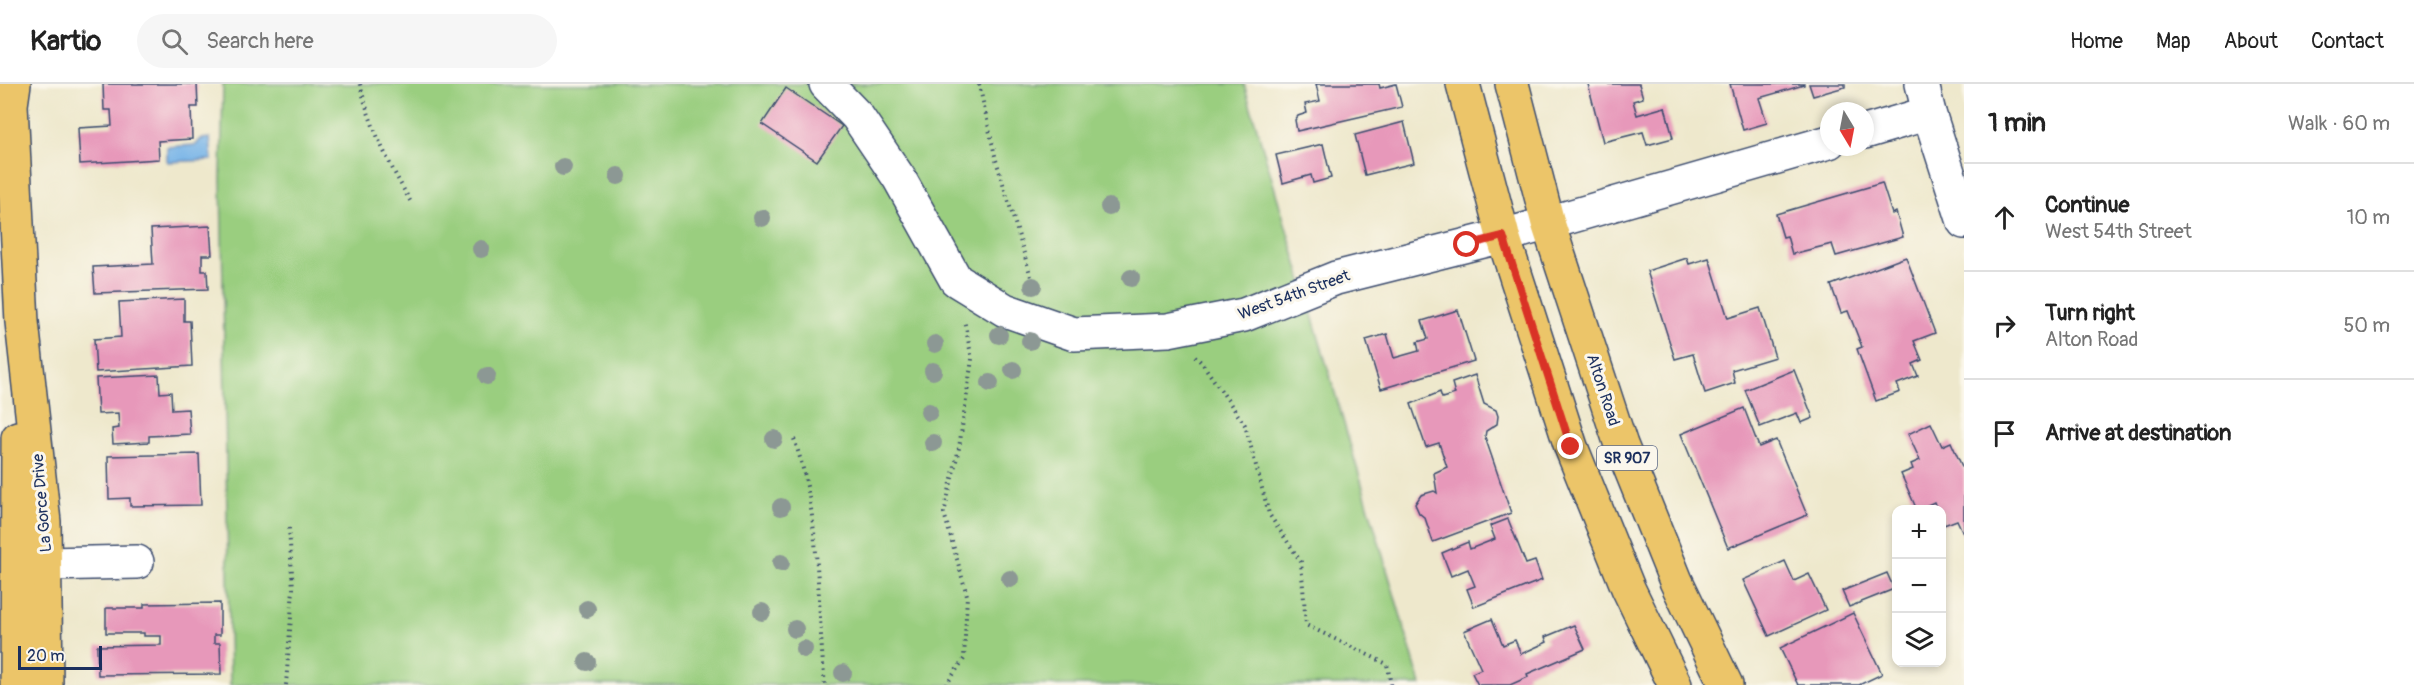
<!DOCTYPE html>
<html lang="en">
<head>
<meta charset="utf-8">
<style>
	:root { --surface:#fff; --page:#f6f6f6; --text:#222; --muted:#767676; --line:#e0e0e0 }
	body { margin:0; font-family:Pangolin,sans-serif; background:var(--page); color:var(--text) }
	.controls { position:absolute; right:18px; bottom:18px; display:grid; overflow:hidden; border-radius:12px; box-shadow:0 3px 9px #0003 }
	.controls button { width:54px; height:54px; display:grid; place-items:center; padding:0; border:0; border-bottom:2px solid var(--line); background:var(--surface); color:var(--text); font:30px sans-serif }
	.compass { position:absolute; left:1820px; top:18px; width:54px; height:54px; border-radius:50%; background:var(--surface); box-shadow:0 3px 9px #0003; rotate:170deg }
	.scale { position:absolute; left:18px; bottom:15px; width:84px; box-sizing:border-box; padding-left:6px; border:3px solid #1b2f5e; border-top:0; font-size:16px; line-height:21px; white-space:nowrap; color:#1b2f5e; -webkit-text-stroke:4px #fbf7ec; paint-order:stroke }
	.stop { position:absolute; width:18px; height:18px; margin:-14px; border:4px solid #d93025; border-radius:50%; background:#fff }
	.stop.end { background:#d93025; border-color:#fff; box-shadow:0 2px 6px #0008 }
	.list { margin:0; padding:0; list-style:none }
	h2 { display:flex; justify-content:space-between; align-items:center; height:78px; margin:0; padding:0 24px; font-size:26px }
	h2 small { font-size:20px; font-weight:400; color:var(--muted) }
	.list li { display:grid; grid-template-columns:39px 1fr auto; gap:18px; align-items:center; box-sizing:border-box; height:108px; padding:0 24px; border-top:2px solid var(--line) }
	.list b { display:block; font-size:22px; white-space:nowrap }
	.list p { margin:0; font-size:20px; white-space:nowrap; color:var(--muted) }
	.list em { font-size:20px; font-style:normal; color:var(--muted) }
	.icon { flex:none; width:33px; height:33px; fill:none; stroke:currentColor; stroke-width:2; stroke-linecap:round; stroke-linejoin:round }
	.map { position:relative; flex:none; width:1964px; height:601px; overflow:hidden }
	header { display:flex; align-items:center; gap:36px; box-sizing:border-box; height:84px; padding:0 30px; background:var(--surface); border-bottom:2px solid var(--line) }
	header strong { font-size:28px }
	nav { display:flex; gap:33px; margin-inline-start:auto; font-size:21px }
	.search { width:420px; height:54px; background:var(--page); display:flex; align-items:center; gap:15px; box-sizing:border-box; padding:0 21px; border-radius:33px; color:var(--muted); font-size:22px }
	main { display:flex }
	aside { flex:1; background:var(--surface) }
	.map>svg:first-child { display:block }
	.green { fill:#9ace7f; stroke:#5a7e6e; stroke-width:1.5 }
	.water { fill:#74b2e7; stroke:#4870a2; stroke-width:1.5 }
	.building { fill:#e798ba }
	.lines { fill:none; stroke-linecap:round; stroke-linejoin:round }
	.minor-casing { stroke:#3b4b6e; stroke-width:36 }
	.major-casing { stroke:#3b4b6e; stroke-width:36 }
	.path { stroke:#3b4b6e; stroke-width:4; stroke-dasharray:1.5 4.5; stroke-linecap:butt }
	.minor { stroke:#fff; stroke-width:33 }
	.major { stroke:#ecc569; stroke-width:33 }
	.tree { fill:#8c9894 }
	.route { stroke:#d93025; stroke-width:8 }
	.labels { text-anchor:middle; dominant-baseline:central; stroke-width:6; stroke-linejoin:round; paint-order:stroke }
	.shield { fill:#fbf7ec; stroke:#5e6b89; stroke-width:1.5 }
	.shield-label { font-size:15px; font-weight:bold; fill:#1b2f5e }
	.street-label { font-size:16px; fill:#1b2f5e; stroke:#fbf7ec }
</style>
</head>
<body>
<header>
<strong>Kartio</strong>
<div class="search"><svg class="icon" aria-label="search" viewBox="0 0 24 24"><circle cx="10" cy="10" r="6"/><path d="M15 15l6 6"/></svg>Search here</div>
<nav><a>Home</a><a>Map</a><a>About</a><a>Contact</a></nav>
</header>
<main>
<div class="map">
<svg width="1964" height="601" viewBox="0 0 1964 601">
	<rect width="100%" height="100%" fill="#fbf7ec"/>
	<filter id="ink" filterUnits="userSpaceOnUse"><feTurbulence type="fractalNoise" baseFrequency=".0167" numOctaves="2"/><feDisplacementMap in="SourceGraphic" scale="12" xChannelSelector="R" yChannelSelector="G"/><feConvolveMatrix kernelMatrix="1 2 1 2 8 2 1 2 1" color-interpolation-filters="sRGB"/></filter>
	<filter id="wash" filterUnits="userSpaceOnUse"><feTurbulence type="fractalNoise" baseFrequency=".008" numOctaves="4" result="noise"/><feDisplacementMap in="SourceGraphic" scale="24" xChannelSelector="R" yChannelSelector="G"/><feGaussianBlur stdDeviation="1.35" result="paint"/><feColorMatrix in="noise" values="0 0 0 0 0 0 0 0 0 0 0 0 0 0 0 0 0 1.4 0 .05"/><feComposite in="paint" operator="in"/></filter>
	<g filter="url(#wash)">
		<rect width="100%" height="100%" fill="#eee8cc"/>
		<path class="green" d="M223,0h1021l177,601h-1191l-9,-507z"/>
		<path class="water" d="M210,54l2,22 -45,2v-15l29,-2 5,-6z"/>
		<g id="blocks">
			<g class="building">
				<path d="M103,0h94l1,23h-7l1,32 -34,2 1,18 -79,5 -2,-36 34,-2 -1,-16h-7z"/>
				<path d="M1316,0h63l1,4 16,-4 6,23 -105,24 -2,-11 3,-4 9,-3 -2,-9 15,-3z"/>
				<path d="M1588,0h51l4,14 -10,3 4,14 28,-8 8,31 -26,7 -4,-13 -40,10z"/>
				<path d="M1730,0h74v1l-45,13 8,25 -24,7z"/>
				<path d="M1809,0h36v3l-32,9z"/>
				<path d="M786,4l56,38 -25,35 -55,-37z"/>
				<path d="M1404,38l10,41 -49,12 -10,-40z"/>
				<path d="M1323,60l8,34 -18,5 -2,-8 -28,8 -7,-28z"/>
				<path d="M1882,99l10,31 4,-2 7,25 -67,19 -4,-12 -40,10 -5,-18 -4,1 -7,-23z"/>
				<path d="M210,142l2,29h-10v16h5l1,18 -113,4 -2,-26 60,-3 -2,-35z"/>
				<path d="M1906,173l29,76 -21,8 8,19 -9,4 5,12 -21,8 3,8 -24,9 -19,-52 5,-2 -14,-36 -7,2 -10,-28z"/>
				<path d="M1687,174l2,6 20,-6 19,60 32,-10 15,49 -43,13 3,13 -30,10 -12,-39 -18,5 -28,-88z"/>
				<path d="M184,215v22h6l2,45 -96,6 -2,-33 27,-2 -2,-35z"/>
				<path d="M1458,226l16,51 -93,28 -15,-49 21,-6 7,24 25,-7 -2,-9 11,-3 -6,-18z"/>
				<path d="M1794,286l19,48 -12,5 -4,-10 -37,14 -15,-37z"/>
				<path d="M159,291l1,18 11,-1 1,18 16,-1 2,25 -41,2v6l-36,2 -1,-15 7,-1 -1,-15 -20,1 -2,-36z"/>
				<path d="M1475,291l9,29 12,6 2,6 -1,8 -11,7 -1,6 26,76 -78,29 -8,-24 -6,-5 -4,-9 6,-9 13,-4 3,2 -3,-20 13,-6 -8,-24 -13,4 -15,-43 29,-12 2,6 13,-4 -3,-11z"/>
				<path d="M1744,324l15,39 17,-7 31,75 -79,33 -47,-114z"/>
				<path d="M1931,339l11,23 9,-4 13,29v64l-7,-15 -13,5 -2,-15h-5l-3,-8 -17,8 -16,-36 12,-5 -2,-5 9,-4 -12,-26z"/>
				<path d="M199,370l2,51 -71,1v-8l-21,1 -1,-43z"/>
				<path d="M1508,435l18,45 9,-3 7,19 -68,27 -7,-18 8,-3 -7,-17 -17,7 -9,-23 26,-11 2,7 25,-10 -5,-13z"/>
				<path d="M1785,477l9,20 15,-7 17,36 -57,26 -26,-56z"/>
				<path d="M1887,489l7,16 -45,18 -7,-16z"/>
				<path d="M220,519v32h-6v8h6l1,31 -123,1 -1,-29 64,-1v-9h-17v-3h-38v-25h38v-4z"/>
				<path d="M1853,529l29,61 -23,11h-61l-18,-37z"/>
				<path d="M1492,535l11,26 12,-5 6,14 26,-12 -2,-5 29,-12 11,24 -58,25 1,3 -18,8h-32l-6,-12 9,-4 -17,-38z"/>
			</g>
		</g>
	</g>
	<g filter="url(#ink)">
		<use href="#blocks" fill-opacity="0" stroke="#3b4b6e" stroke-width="1.5"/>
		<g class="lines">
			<g class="minor-casing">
				<g id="minor">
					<path d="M826,0l31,32 42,62 57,102 49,30 69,24 94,-4 76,-15 92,-37 167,-42 326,-94"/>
					<path d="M1922,0l7,29 35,109"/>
					<path d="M1865,48l64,-19"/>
					<path d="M46,480l91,-2"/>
				</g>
			</g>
			<g class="major-casing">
				<g id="major">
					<path d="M14,0l-3,21 11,217 22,200 2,163"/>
					<path d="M1463,0l40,152 68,211 57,141 47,97"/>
					<path d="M1512,0l36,139 73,222 55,136 50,104"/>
					<path d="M17,601l1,-247"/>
				</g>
			</g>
			<g class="path">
				<path d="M360,0c10,43 30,82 52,120"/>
				<path d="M979,0l17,76 38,127"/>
				<path d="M1195,272l7,7 43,62 24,89 32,48 5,63 81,39 4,21"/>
				<path d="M794,355c28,79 22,164 31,246"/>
				<path d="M286,601l7,-96 -4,-61"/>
				<path d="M946,601l18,-26 3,-64 -23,-82 15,-65 13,-89 -8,-39"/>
			</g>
			<use href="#minor" class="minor"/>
			<use href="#major" class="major"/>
		</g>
		<g class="tree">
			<circle cx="563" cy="83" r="9"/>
			<circle cx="618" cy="92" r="9"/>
			<circle cx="1109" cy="123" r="9"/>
			<circle cx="762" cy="134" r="9"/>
			<circle cx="481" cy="165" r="9"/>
			<circle cx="1131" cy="194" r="9"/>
			<circle cx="1033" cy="202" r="9"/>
			<circle cx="999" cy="251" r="9"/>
			<circle cx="1030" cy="257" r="9"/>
			<circle cx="935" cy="260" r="9"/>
			<circle cx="1013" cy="286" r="9"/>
			<circle cx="933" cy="287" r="9"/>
			<circle cx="487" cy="292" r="9"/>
			<circle cx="990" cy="299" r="9"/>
			<circle cx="929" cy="328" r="9"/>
			<circle cx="774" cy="355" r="9"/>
			<circle cx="933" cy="359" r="9"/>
			<circle cx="781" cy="423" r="9"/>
			<circle cx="781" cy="479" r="9"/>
			<circle cx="1010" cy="495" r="9"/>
			<circle cx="587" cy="525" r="9"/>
			<circle cx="762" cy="528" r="9"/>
			<circle cx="795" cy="545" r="9"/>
			<circle cx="804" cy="565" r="9"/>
			<circle cx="587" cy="578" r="9"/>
			<circle cx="843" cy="589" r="9"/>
		</g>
	</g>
	<g class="lines" filter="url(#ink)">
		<path class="route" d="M1467,161l36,-9 68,211"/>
	</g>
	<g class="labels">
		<rect class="shield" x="1597" y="362" width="60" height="24" rx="4.5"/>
		<g class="shield-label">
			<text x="1627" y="374">SR 907</text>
		</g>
		<g class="street-label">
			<text transform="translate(1294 211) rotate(-20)">West 54th Street</text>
			<text transform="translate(1603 306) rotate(72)">Alton Road</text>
			<text transform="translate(42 419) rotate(-95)">La Gorce Drive</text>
		</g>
	</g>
</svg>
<div class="controls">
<button>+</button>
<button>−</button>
<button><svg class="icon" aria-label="layers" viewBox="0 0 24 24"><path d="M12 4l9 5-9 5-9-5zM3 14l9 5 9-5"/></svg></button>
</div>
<svg class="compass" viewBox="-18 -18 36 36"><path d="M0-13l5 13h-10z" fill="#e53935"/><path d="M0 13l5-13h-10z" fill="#767676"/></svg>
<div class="scale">20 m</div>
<div class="stop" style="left:1467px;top:161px"></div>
<div class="stop end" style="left:1571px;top:363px"></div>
</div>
<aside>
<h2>1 min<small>Walk · 60 m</small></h2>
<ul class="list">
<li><svg class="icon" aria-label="ahead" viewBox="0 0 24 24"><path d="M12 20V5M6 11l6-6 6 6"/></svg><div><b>Continue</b><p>West 54th Street</p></div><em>10 m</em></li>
<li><svg class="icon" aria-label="right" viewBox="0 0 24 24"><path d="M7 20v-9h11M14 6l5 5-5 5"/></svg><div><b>Turn right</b><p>Alton Road</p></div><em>50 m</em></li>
<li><svg class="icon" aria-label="arrive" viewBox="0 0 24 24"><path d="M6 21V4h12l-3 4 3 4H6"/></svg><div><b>Arrive at destination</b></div></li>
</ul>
</aside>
</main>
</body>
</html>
